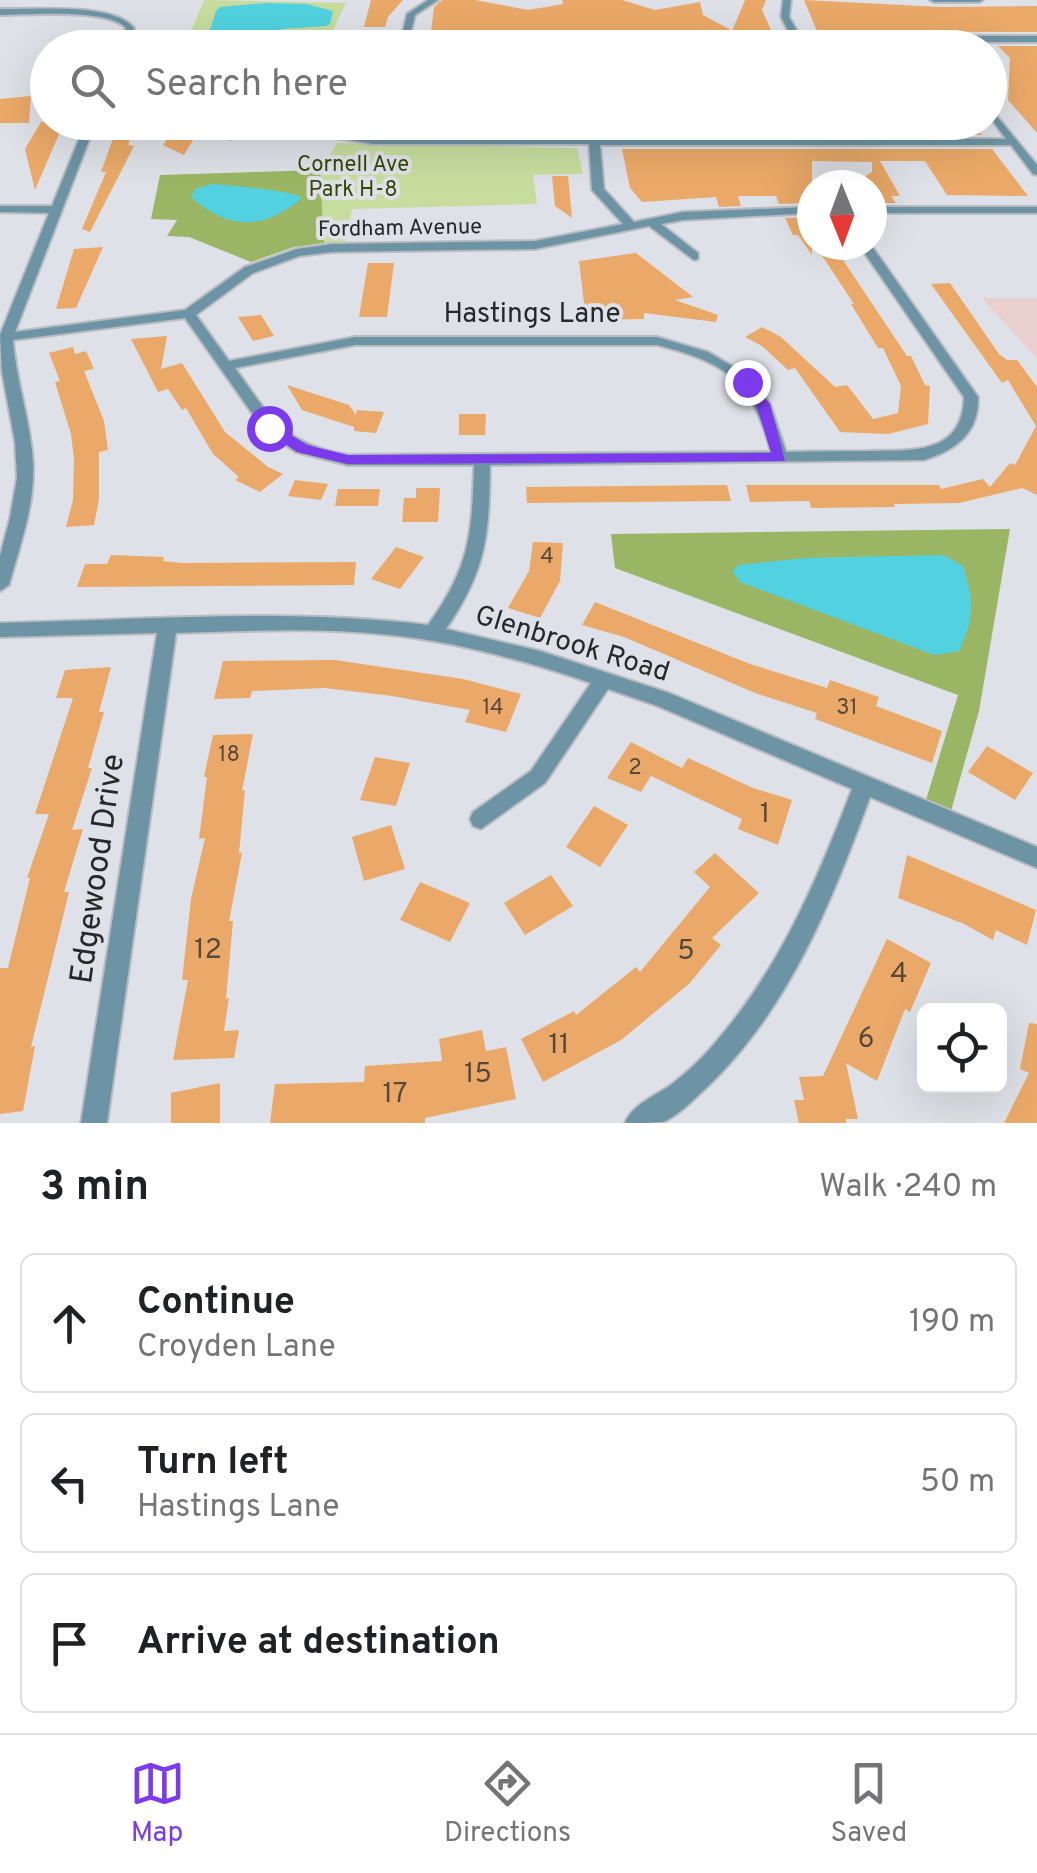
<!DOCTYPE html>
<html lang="en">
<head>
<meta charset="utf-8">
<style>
	:root { --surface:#fff; --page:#f2f2f2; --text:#202124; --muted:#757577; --line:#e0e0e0; --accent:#7c3aed }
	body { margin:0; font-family:Overpass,sans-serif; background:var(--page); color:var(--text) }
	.controls { position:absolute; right:30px; bottom:30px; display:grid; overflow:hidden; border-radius:15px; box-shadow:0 10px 40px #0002 }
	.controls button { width:90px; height:90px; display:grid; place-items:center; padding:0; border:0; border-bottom:2px solid var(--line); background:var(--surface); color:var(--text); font:50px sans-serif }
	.compass { position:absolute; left:797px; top:170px; width:90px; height:90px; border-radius:50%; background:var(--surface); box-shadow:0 10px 40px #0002; rotate:179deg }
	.stop { position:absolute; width:30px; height:30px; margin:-22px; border:8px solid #7c3aed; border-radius:50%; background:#fff }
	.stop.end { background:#7c3aed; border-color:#fff; box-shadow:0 2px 10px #0008 }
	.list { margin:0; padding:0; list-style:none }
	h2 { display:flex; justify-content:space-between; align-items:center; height:130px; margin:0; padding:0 40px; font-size:42px }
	h2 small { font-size:32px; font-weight:400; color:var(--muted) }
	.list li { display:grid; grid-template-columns:65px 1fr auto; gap:30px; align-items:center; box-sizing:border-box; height:140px; margin:0 20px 20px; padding:0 20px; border:2px solid var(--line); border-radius:15px }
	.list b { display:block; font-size:38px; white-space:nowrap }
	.list p { margin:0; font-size:32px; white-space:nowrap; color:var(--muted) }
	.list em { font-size:32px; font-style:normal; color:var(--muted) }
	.icon { flex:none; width:55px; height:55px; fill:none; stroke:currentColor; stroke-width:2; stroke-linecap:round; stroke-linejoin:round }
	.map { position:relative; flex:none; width:1037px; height:1123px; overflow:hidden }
	.search { position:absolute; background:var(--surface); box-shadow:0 10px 40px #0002; left:30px; right:30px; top:30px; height:110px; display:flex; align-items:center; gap:25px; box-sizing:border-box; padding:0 35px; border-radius:55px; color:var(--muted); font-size:38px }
	.sheet { height:610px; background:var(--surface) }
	nav { display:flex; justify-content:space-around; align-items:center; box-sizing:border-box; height:140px; border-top:2px solid var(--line); background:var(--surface); font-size:28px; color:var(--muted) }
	nav a { display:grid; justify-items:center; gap:5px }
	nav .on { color:var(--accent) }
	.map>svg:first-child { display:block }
	.education { fill:#eacfcf }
	.green { fill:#c6dd9e }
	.forest { fill:#9ab664 }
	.water { fill:#52d2e0 }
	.building { fill:#eaa968 }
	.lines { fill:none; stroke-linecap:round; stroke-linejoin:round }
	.minor-casing { stroke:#b9bcc1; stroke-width:4 }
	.minor { fill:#6d94a5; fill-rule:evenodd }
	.route { fill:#7c3aed }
	.labels { text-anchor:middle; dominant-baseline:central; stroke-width:8; stroke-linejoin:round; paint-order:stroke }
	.far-park-label { font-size:22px; fill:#354608; stroke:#dee1e7 }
	.far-street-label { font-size:22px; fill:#27282a; stroke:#dee1e7 }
	.number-label { font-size:22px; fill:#58483a }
	.street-label { font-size:28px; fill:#27282a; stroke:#dee1e7 }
	.near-number-label { font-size:28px; fill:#58483a }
	.near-street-label { font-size:32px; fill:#27282a; stroke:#dee1e7 }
</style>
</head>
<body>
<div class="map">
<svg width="1037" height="1123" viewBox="0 0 1037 1123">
	<rect width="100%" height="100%" fill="#dee1e7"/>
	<path class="education" d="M982,298h55v61z"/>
	<g class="green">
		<path d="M204,0l142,3 -21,44 -141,1z"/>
		<path d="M337,143l240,5 6,26 -50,1 4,29 -185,5 -7,34h-21l-4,-73z"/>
	</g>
	<g class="forest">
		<path d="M320,170l4,73 -30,4 -43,15 -62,-25 -22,-1 10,-16 -26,-1 9,-44z"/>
		<path d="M1010,529l-31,182 -28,100 -25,-11 32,-105 -343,-127 -4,-34z"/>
	</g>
	<g class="water">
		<path d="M265,3l42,1 26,7 -3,13 -4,2 -44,3 -16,12 -19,4h-42l11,-34 4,-4z"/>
		<path d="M212,184c19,2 78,6 90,14 -38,32 -73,33 -111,-1l4,-8z"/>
		<path d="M943,555l20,11c11,36 12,50 -4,85l-25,4 -194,-73 -8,-11 7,-6 67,-7z"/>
	</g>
	<g class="building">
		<path d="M371,0h32l-15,17 -3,10h-21z"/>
		<path d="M442,0h33l53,10 35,-6 -1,-4h60l33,10 45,-8 3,13 28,15 -300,2 3,-25z"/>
		<path d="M745,0h21l-4,10 9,20 -39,1z"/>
		<path d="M804,0l137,7 96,-1v26l-220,-1z"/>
		<path d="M998,46h39v87l-29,-33 2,-42z"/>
		<path d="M31,96l-2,27h-29v-24z"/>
		<path d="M41,122h21v5l-27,63 -10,-41z"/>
		<path d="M119,122h17l-8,23 6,1 -44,86 -8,-3 24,-57h-5z"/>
		<path d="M178,122h26l-20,33 -21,-10z"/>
		<path d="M617,122h355l10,13h-363z"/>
		<path d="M622,149h370l36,47 -81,-1 -22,-34h-45l20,35h-9l5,7h-18l-6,-7v-11l-8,-8 8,-5v-10l-60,-1v42l-33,1 -3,-8h-38l3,10 -22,1 -3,-10 -74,5 -12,-14z"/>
		<path d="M552,176h16l4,42 -17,-12z"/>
		<path d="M812,217v38l-14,-20h-5l-8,-17z"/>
		<path d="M815,245h18l74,111h4l14,29 5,1 -2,38 -40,10 -48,-2 -45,-64 -7,2 -26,-24 -17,-9 17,-10 19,10 54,50 12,-2 26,34 25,-6 3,-27 -18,-38h-5l-27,-44h3z"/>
		<path d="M103,247l-27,61 -20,1 18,-60z"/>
		<path d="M636,253l57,44 -18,3 43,15 -2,7 -72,-9v6l-58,1 -7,-59z"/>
		<path d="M368,263h26l-7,54h-28z"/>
		<path d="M950,283l49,71 8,6h10l20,27v108l-15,-7 -63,15 -65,1 1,3 -84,1 -2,-7 -59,1 -4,-17h193l2,4 42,-10 7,8 20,-24 5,2 21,-39 -28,-46 -6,3 -71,-99z"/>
		<path d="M261,315l13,21 -21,5 -15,-24z"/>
		<path d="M167,336l-6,33 21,-6 43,69 43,35 15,7 -23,18 -25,-12 4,-3 -26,-23 -27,-46 -4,2 -14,-21 -10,3 -27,-53z"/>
		<path d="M73,347l2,7 11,-3 8,18 -10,2 20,50 4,29 -9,2v47l-5,26 -28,2 7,-27 1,-41 -3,-25 -16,-52 5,-1 -11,-28z"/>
		<path d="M287,385l62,20 7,10 1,-5 27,2 -8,21 -22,-2v-4l-52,-17z"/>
		<path d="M459,414h27l-1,21h-26z"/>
		<path d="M295,480l33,4 -7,16 -33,-4z"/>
		<path d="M727,485l4,16 -204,2 -1,-16z"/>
		<path d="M416,488h24l-2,34h-36l2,-24h12z"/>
		<path d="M338,489h42l-2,17h-43z"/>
		<path d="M533,542l30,1 -3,38 -20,37 -32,-10 21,-37z"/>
		<path d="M396,547l28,10 -24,32 -29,-10z"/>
		<path d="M111,555l53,2 -1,4 19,2 174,-1 -2,23 -277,2 8,-23h22z"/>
		<path d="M595,602l155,62 77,24 3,-8 49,17 -3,9 66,25 -10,32 -117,-44 2,-6 -62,-20 -131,-56 -42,-12z"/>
		<path d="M335,660l128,19 58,15 -15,38 -41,-10 5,-12 -78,-14 -67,-8 -73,3 -2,7 -36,1 9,-38z"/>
		<path d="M111,667l-12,45h5l-16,56h4l-20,62 11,-1 -19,63h5l-38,155 4,-1 -12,65 -23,3v-146h8l22,-90h-3l22,-64h-14l38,-116h-17l9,-28z"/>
		<path d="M253,734l-11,57 3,-1 -6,63h3l-13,68h4l-7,78 3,-1 -5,33 15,-1 -5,28 -61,2 15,-80h-6l9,-81 14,-61 -6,1 8,-62h-3l9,-42z"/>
		<path d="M631,742l51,26 6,-10 65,30 39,12 -14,45 -40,-16 4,-10 -91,-43 -10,16 -34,-14z"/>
		<path d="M987,746l46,27 -18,27 -47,-28z"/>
		<path d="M375,757l35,6 -14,43 -36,-6z"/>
		<path d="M594,806l34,19 -28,42 -34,-20z"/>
		<path d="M391,825l14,44 -41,12 -12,-44z"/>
		<path d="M715,853l44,40 -47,45 9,7 -32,39 -68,56 -78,42 -22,-43 53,-28 2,4 60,-48 4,5 70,-85 -16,-15z"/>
		<path d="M907,855l129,55 -9,35 -31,-15 -3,10 -29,-16 -66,-26z"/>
		<path d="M551,875l22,31 -48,29 -21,-32z"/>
		<path d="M420,882l50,21 -20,39 -50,-22z"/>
		<path d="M887,939l44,24 -21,49 -5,-3 -28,72 -31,-18 12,56h-12v4h-47l-5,-23h10l-5,-23 24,-1z"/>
		<path d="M1029,1023l8,1v99h-33l25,-50 -9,-4z"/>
		<path d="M482,1030l4,21 20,-4 10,52 -91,19v5h-155l5,-39 89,-2 1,-16 77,-5 -3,-22z"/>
		<path d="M220,1083v40h-49v-30z"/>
	</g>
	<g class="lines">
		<g class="minor-casing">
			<g id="minor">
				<path d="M428,0h10l-23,15 -5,21h381l-10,-19 2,-17h8l-2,17 11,19h237v6h-628l-2,6h-8l8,-34z"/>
				<path d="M930,0h53l-4,2h-45z"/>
				<path d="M0,9c34,1 112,-7 134,19l-7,20h-9l8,-20c-18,-20 -98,-13 -126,-13z"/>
				<path d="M990,108l47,57v10l-4,-1 -22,-29h-411l4,44 30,33 49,-10 129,-5v6l-129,7 -22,4 37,29v6l-4,1 -45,-34 -114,23 -203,3 -33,4 -46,17 -57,42 33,46 126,-24h302l51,15 41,24 21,28 16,48c27,-1 54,-1 81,-1 43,-1 96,5 97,-54l-105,-152h12l107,152c1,36 -22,53 -54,63l-434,5c-1,70 -3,104 -44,164l94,22 129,42 368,154v21l-167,-71c-39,106 -81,213 -165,292 -12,11 -27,27 -42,33 -10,1 -27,1 -38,1 7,-18 30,-27 46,-38 15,-12 32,-27 44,-42 65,-75 102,-162 137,-254l-197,-84 -47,-16 -63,94 -64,46 -8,-3 -3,-7 3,-7 58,-41 60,-88c-65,-22 -133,-41 -201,-48 -70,-8 -143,-4 -214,-2l-69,490h-26l76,-490 -157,4v-14c142,-3 287,-15 428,2 42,-58 44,-90 46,-160h-126l-52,-13 -32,-22 -79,-112 -172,22c3,42 18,82 20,123 2,42 -13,82 -24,122l-9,6v-35l10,-38 7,-40 -2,-36 -13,-70 -2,-37 49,-122 -49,-1v-6h52l34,-84h10l-81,210 170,-22 60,-43 52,-18 35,-5 203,-3 88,-17 -31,-34 -3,-46h-216l-110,-18 -32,13 -9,-2c43,-28 102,-7 151,1l633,1 -16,-22zM355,345h302c71,18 95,36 114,107l-423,3c-65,-11 -77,-37 -113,-87z"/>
				<rect x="872" y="207" width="165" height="6"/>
			</g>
		</g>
		<use href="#minor" class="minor"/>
	</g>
	<path class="route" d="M747,378l23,26 15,57 -437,3 -51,-12 -35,-24 12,-4 33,21 41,10 423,-2 -15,-49 -15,-22z"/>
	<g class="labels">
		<g class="far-park-label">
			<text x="353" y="165">Cornell Ave<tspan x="353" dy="25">Park H-8</tspan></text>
		</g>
		<g class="far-street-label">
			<text transform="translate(400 229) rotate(-1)">Fordham Avenue</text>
		</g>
		<g class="number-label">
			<text x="547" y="557">4</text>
			<text x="493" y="708">14</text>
			<text x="847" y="708">31</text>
			<text x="229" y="755">18</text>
			<text x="635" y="768">2</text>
		</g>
		<g class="street-label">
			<text x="532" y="315">Hastings Lane</text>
			<text transform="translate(572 645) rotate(17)">Glenbrook Road</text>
		</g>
		<g class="near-number-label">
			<text x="765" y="815">1</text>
			<text x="208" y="951">12</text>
			<text x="686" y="952">5</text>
			<text x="899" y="975">4</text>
			<text x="866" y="1040">6</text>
			<text x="559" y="1046">11</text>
			<text x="478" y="1075">15</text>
			<text x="395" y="1095">17</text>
		</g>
		<g class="near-street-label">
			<text transform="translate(99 869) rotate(-82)">Edgewood Drive</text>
		</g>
	</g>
</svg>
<div class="controls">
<button><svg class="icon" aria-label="locate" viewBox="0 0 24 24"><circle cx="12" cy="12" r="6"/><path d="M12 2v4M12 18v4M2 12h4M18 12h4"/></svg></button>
</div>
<svg class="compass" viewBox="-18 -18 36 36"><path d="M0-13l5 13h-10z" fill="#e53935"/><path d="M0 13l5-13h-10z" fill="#757577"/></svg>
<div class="stop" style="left:269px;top:428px"></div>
<div class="stop end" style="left:747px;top:382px"></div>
<div class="search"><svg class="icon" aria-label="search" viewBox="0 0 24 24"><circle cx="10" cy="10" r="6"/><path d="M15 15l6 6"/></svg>Search here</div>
</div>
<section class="sheet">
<h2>3 min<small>Walk · 240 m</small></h2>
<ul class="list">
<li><svg class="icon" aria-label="ahead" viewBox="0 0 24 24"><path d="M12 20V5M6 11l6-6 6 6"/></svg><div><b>Continue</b><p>Croyden Lane</p></div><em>190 m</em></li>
<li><svg class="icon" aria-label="left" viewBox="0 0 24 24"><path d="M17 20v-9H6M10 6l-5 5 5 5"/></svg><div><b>Turn left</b><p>Hastings Lane</p></div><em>50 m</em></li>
<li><svg class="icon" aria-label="arrive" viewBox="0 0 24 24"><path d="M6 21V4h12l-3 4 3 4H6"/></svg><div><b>Arrive at destination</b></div></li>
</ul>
</section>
<nav>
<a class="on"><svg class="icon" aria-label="map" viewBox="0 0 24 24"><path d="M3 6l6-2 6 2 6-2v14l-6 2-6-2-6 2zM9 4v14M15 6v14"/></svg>Map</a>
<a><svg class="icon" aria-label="directions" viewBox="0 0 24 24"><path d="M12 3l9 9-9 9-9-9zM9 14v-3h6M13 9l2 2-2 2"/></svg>Directions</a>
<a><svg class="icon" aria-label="saved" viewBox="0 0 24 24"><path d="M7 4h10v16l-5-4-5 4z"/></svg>Saved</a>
</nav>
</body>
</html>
